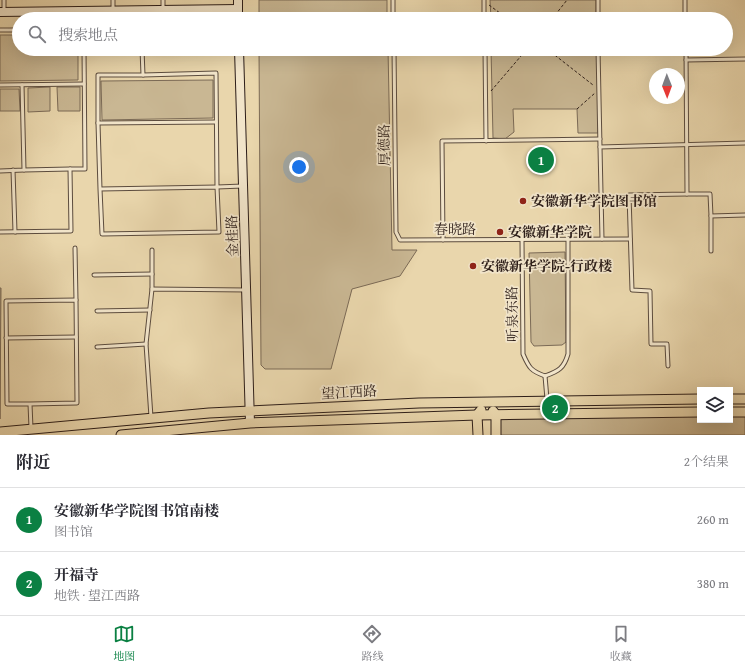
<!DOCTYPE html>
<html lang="zh">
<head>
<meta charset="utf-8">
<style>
	:root { --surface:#fff; --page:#f2f2f3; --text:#2b2b33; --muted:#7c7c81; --line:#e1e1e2; --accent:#0b8043 }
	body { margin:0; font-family:"Gentium Book Plus","Noto Serif SC",serif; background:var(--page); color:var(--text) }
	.controls { position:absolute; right:12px; bottom:12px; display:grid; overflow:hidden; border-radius:0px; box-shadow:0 4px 16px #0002 }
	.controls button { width:36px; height:36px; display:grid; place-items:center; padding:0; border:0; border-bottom:1px solid var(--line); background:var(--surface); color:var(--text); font:20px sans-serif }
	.compass { position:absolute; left:649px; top:68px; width:36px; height:36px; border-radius:50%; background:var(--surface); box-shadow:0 4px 16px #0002; rotate:179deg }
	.you { position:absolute; left:299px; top:167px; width:14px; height:14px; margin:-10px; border:3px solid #fff; border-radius:50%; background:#1a73e8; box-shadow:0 0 0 6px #1a73e833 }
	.badge { display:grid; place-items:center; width:26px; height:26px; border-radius:50%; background:var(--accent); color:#fff; font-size:13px; font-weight:700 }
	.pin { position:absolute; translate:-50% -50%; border:2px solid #fff; box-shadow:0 1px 4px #0006 }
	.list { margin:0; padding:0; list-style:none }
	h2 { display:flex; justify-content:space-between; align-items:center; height:52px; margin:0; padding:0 16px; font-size:17px }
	h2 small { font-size:13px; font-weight:400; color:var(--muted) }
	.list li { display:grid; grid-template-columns:26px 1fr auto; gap:12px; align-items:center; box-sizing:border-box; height:64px; padding:0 16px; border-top:1px solid var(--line) }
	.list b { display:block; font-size:15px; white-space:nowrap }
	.list p { margin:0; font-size:13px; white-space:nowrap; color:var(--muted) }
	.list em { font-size:13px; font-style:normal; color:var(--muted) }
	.icon { flex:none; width:22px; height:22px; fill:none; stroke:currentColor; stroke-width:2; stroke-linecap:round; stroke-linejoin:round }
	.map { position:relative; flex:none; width:745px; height:435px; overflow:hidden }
	.search { position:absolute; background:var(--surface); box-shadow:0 4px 16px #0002; left:12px; right:12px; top:12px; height:44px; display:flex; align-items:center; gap:10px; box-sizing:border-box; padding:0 14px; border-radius:22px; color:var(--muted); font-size:15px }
	.sheet { height:180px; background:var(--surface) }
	nav { display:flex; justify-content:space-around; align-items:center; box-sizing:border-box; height:56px; border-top:1px solid var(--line); background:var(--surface); font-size:11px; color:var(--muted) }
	nav a { display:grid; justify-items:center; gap:2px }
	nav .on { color:var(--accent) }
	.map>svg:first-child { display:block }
	.green { fill:#c9b793; stroke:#7b6a56 }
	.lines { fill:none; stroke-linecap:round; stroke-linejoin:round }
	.lane-casing { stroke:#5c4c3e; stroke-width:5 }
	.secondary-casing { stroke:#2d1e19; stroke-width:10 }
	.primary-casing { stroke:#2d1e19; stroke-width:11 }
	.path { stroke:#2d1e19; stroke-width:1; stroke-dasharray:3 2; stroke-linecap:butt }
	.lane { stroke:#f1e4c9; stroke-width:3 }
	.secondary { stroke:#f1e4c9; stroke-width:8 }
	.primary { stroke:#e9d6ac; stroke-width:9 }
	.poi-dot { fill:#8f2418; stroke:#f1e4c9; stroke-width:1.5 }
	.labels { text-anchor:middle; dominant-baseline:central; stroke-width:3.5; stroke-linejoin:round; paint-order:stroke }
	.street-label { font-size:14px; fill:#2d1e19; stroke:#f1e4c9 }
	.poi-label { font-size:14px; font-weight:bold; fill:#2d1e19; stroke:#f1e4c9; text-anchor:start }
</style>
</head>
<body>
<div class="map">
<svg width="745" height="435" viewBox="0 0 745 435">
	<rect width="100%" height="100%" fill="#e9d6ac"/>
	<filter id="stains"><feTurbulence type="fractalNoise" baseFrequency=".005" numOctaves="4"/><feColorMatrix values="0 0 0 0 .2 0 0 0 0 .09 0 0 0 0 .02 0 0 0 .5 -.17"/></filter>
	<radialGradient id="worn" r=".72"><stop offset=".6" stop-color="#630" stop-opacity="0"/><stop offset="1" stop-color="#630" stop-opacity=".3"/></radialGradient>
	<g class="green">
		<rect x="259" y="0" width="128" height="19"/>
		<path d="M490,0h106v19h-105z"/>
		<path d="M0,35h19v14h59v31l-78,1z"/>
		<path d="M259,49h129l4,201h25l-17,26 -48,13 -21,80h-66l-4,-4z"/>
		<path d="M491,49h106l1,84h-20l-1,-24h-64l1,23 -9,7 -12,-1z"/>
		<path d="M213,80v38l-111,2 -1,-39z"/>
		<path d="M50,87v24l-22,1v-24z"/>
		<path d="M57,87h23v24h-22z"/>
		<path d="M0,89h19l1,22h-20z"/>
		<path d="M565,252l1,90 -4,3 -28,1 -3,-4 -2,-89z"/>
		<path d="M0,288h1l-1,131z"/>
		<path d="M700,412v8h30v-8h15v23h-249v-20z"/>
	</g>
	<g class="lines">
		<g class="lane-casing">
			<g id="lane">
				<path d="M4,0v12"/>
				<path d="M113,0v10"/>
				<path d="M163,0v9"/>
				<path d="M393,0v19"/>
				<path d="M484,0v19"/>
				<path d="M598,0v19"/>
				<path d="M685,0v19"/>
				<path d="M141,11v8"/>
				<path d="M0,30h19"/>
				<path d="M142,49l1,26 73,-2 1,114 26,-1"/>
				<path d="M394,49l2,183 4,8 230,-1"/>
				<path d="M485,49l1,92"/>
				<path d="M598,49l2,98"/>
				<path d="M686,60l59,-1"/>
				<path d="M0,85l84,-1"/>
				<path d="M98,123v-48h45"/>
				<path d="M13,170l2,62"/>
				<path d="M24,170l46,-1"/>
				<path d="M0,171l24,-1 -2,-85"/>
				<path d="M100,189l2,45 117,-2 -2,-45 -117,2 -2,-66 118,-1"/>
				<path d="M687,194h23l1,22 34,-1"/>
				<path d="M711,216v35"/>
				<path d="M0,232l71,-1 -1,-62h15l-1,-120"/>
				<path d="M602,239l-2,-92 145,-4"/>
				<path d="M443,240l-1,-99 158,-2"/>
				<path d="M522,240l1,114c6,14 8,17 22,22"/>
				<path d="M75,248l1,52"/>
				<path d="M152,250v39"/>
				<path d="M94,275l58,-1"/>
				<path d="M97,311l53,-1"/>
				<path d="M6,338l70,-1"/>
				<path d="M97,347l49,-3"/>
				<path d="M668,366l-1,-22h-16l-1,-53 -18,-1 -3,-95 58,-1 -1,-145"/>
				<path d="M545,376c14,-5 19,-8 23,-22v-115"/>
				<path d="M545,376l2,23"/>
				<path d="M30,404l47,-1 -1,-103 -70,1 1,103h23l1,24"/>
				<path d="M151,417l-5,-73 6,-55 94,1"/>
			</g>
		</g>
		<g class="secondary-casing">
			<g id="secondary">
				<path d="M238,0v19"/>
				<path d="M0,12l238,-3"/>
				<path d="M239,49l11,374"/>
			</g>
		</g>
		<g class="primary-casing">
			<g id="primary">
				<path d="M730,399h15"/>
				<path d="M493,411l3,4v20"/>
				<path d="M730,412h15"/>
				<path d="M0,432l209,-19 210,-10 281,-4"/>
				<path d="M121,435l129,-12 227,-8 223,-3"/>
				<path d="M478,435l-1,-20 4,-5"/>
			</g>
		</g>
		<g class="path">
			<path d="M489,5l19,14"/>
			<path d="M552,19l15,-19"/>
			<path d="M547,49l46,36"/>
			<path d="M491,91l36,-42"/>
			<path d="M577,109l18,-16"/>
		</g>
		<use href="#lane" class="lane"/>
		<use href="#secondary" class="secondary"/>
		<use href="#primary" class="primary"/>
	</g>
	<g class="poi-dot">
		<circle cx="523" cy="201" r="4"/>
		<circle cx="500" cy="232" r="4"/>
		<circle cx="473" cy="266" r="4"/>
	</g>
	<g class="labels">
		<g class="street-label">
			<text transform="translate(384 145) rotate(-91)">厚德路</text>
			<text x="455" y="229">春晓路</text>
			<text transform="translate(232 236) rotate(-92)">金桂路</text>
			<text transform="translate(512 314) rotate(-91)">听泉东路</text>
			<text transform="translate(349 392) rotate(-3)">望江西路</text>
		</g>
		<g class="poi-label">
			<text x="531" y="201">安徽新华学院图书馆</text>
			<text x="508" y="232">安徽新华学院</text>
			<text x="481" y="266">安徽新华学院-行政楼</text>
		</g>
	</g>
	<rect width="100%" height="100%" filter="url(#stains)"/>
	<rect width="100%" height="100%" fill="url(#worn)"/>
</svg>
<div class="controls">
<button><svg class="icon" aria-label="layers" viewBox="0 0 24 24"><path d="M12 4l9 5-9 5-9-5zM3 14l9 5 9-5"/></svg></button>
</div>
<svg class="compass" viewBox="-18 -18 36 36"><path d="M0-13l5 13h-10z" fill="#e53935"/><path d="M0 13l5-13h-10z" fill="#7c7c81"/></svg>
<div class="you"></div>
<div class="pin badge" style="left:541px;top:160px">1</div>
<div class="pin badge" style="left:555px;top:408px">2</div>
<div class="search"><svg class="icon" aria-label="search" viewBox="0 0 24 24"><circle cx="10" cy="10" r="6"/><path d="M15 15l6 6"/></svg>搜索地点</div>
</div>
<section class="sheet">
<h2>附近<small>2个结果</small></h2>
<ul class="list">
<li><span class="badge">1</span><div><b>安徽新华学院图书馆南楼</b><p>图书馆</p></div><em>260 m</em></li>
<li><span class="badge">2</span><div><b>开福寺</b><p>地铁 · 望江西路</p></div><em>380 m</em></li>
</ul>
</section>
<nav>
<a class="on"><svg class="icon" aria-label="map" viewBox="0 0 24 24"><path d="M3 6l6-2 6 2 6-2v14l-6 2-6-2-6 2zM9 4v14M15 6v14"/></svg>地图</a>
<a><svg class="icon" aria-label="directions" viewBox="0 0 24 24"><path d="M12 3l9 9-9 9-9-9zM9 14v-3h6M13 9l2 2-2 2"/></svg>路线</a>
<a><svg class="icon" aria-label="saved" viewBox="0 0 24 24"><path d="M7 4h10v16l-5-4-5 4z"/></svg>收藏</a>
</nav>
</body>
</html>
